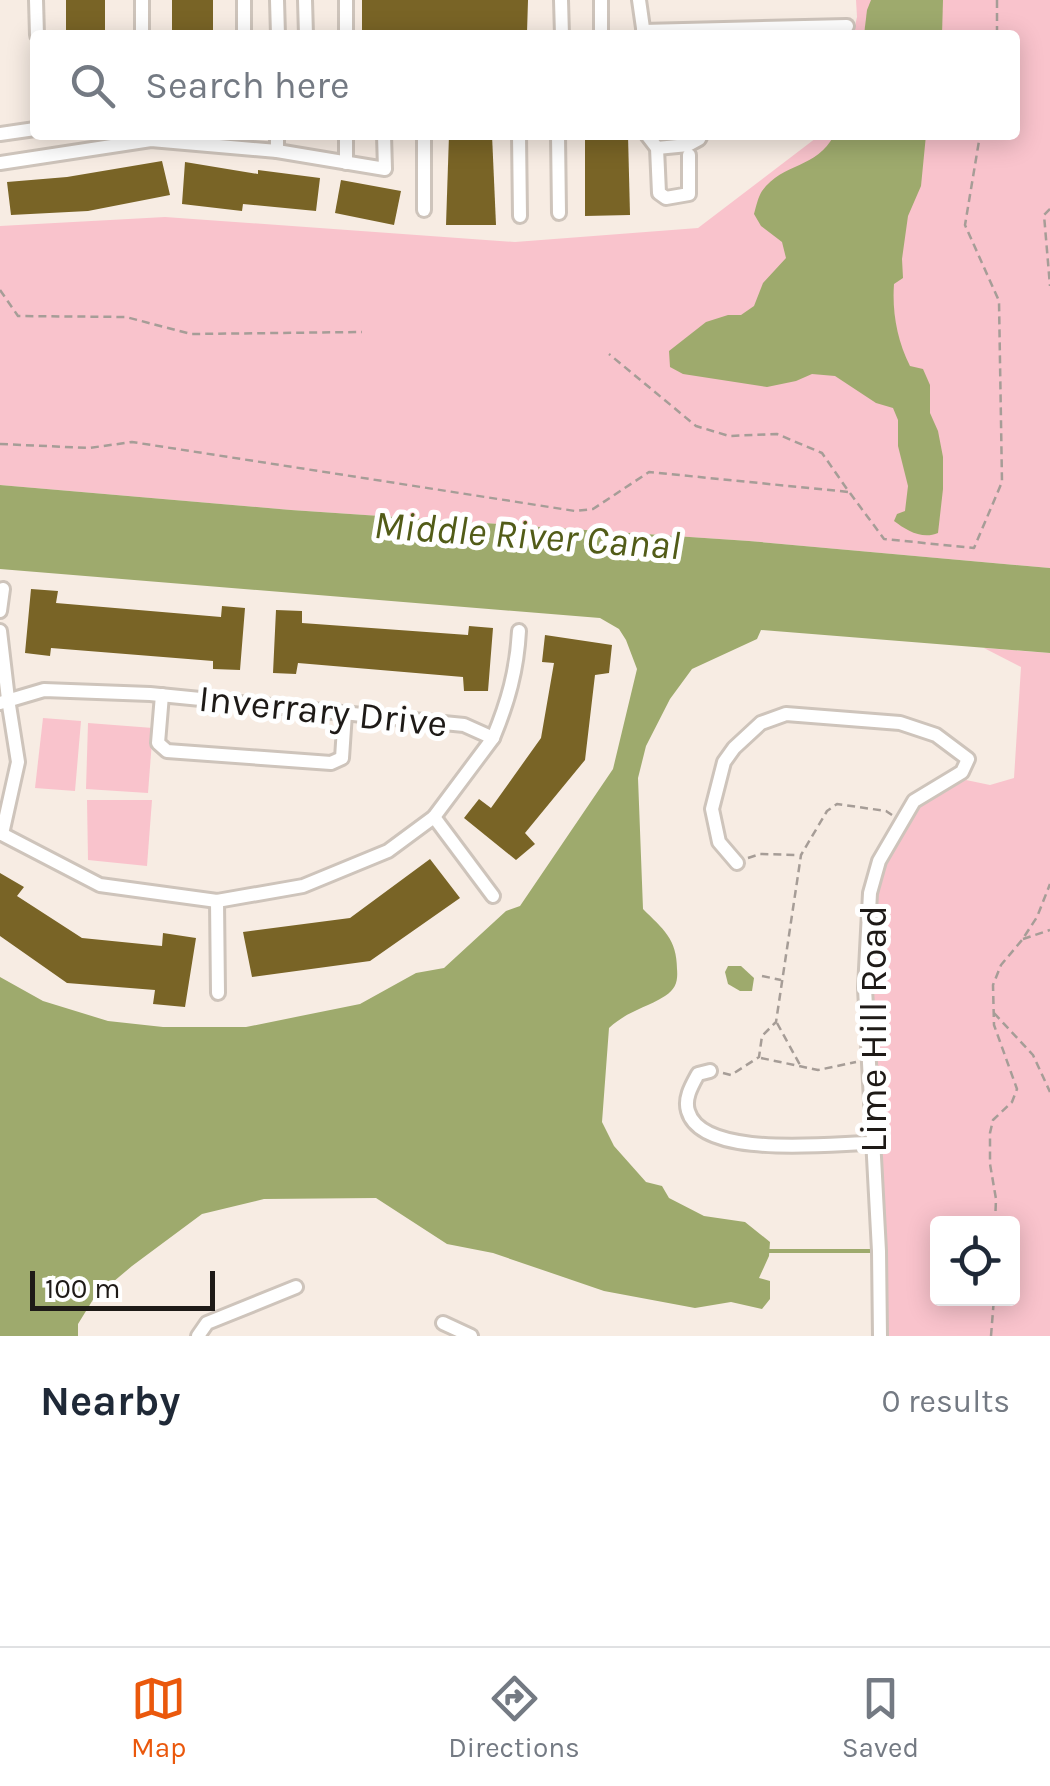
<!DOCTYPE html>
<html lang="en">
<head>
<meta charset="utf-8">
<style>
	:root { --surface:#fff; --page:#f2f2f3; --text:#1f2937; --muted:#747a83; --line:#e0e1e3; --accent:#ea580c }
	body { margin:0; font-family:Karla,sans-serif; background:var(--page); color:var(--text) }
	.controls { position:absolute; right:30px; bottom:30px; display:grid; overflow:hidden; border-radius:10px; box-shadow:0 5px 25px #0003 }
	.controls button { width:90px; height:90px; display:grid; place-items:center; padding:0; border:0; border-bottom:2px solid var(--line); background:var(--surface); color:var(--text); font:50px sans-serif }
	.scale { position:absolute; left:30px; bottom:25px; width:185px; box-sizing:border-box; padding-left:10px; border:5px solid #1e1a17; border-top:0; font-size:28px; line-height:35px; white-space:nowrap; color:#1e1a17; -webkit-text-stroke:8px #fff; paint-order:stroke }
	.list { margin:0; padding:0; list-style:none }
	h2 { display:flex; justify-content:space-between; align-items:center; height:130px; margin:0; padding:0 40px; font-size:42px }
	h2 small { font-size:32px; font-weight:400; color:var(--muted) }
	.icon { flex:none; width:55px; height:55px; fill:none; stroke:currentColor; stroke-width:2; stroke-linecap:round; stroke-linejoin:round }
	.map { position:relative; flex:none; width:1050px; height:1336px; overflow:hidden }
	.search { position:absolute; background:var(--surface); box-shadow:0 5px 25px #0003; left:30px; right:30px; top:30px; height:110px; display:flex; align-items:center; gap:25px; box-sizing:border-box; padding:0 35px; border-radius:10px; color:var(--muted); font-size:38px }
	.sheet { height:310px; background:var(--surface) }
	nav { display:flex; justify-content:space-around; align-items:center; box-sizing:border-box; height:140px; border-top:2px solid var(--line); background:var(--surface); font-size:28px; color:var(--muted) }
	nav a { display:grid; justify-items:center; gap:5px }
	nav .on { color:var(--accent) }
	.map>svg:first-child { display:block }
	.green { fill:#f9c3cc; fill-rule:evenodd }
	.water { fill:#9eaa6d }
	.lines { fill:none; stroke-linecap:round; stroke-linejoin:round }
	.stream { stroke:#9eaa6d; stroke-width:4 }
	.building { fill:#796426 }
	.minor-casing { stroke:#cec4bb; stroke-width:18 }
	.path { stroke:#a69d97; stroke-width:2.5; stroke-dasharray:8 5; stroke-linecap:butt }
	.minor { stroke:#fff; stroke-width:12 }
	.labels { text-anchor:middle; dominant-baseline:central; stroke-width:10; stroke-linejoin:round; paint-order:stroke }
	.street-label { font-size:38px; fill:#1e1a17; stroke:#fff }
	.water-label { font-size:40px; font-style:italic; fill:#525c18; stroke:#fff }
</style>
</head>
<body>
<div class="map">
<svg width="1050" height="1336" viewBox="0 0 1050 1336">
	<rect width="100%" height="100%" fill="#f7ece3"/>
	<g class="green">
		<path d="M856,0h194v568l-301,-27 -458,-31 -291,-25v-259l165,-9 350,25 183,-14 122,-93h195v-100h-162l4,-18z"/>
		<path d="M984,648l66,5v683h-170l-8,-193 -2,-250 44,-92 52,-21 24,5 24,-7 7,-111zM938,1224h74v74h-74z"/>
		<path d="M43,718l38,3 -6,70 -40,-3z"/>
		<path d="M88,723l65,5 -5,65 -62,-4z"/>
		<path d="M87,800h65l-5,66 -59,-6z"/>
	</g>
	<g class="water">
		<path d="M871,0h72l-1,35h-78l3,-25z"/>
		<path d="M834,135h92l-5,51 -13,30 -6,43 1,19 -9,6c-2,28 3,56 16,82l13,3 7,16v28l8,18 5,26v32l-5,44c-16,7 -32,-3 -44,-12l3,-7 8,-3 3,-25 -10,-40v-26l-5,-12 -17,-5 -41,-27 -23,-2 -16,7 -29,6 -84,-13 -13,-7 -1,-16 37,-29 22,-7h13l13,-9 9,-23 23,-25 -4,-16 -21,-16 -7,-12c2,-7 4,-17 8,-23 21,-29 55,-22 72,-56z"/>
		<path d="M0,485l291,25 458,31 301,27v85l-289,-23 -4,9 -65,30 -22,30 -24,47 -8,32 5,131c20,20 34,30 34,60 1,12 -1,20 -12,27 -21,13 -36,14 -56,32l-7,94 12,24 32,36 16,4 7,12 35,18 41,6 25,20 -1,14 -10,22 11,3v18l-8,10 -31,-7 -36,6 -91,-17 -111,-38 -46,-9 -71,-46 -112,1 -62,15 -70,52 -38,32 -16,26v12h-78v-359l43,24 65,20 55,6h83l114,-23 56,-31 28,-5 62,-57 14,-5 93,-137 24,-100 -11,-29 -7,-11 -19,-11 -600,-49z"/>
		<path d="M728,966h13l13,12 -2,13h-12l-12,-7 -3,-12z"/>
	</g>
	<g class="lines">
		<path class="stream" d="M769,1251h105"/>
	</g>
	<g class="building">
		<rect x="66" y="0" width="39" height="35"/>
		<rect x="172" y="0" width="41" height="35"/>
		<path d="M362,0h166l-1,32 -165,-2z"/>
		<path d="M449,135h43l4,90h-50z"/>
		<path d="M585,135h43l2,80 -45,1z"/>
		<path d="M162,161l8,34 -82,16 -77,4 -4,-33 60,-5z"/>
		<path d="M185,162l73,12v-4l62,8 -4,33 -73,-7 -1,7 -60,-7z"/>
		<path d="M341,180l60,11 -7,34 -59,-12z"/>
		<path d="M31,589l27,2 -2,12 165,14 1,-11 23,2 -5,62 -27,-1v-8l-162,-13 -1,8 -25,-3z"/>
		<path d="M276,610l26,1v12l166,12 1,-9 24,2 -5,63h-24l-1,-14 -165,-14 -2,11 -23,-1z"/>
		<path d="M545,635l67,10 -3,28 -14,2 -10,85 -60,73 10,11 -19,16 -52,-42 15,-19 12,9 50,-70 13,-75 -12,-1z"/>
		<path d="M430,859l30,39 -90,63 -118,16 -9,-45 107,-14z"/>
		<path d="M0,873l24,14 -7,9 65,42 80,8 1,-13 33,5 -11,69 -32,-3 2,-14 -88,-7 -67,-47z"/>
	</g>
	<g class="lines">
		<g class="minor-casing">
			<g id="minor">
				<path d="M36,0l1,35"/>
				<path d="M277,0l1,35"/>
				<path d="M305,0l1,35"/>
				<path d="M561,0l1,35"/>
				<path d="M601,0v35"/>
				<path d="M639,0l5,35"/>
				<path d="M643,31l204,-5"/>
				<path d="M142,35v-35"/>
				<path d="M244,35v-35"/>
				<path d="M346,35v-35"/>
				<path d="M0,134l35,-5"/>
				<path d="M346,135v28"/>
				<path d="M519,135l1,81"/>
				<path d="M558,135l1,78"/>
				<path d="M647,135l10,13 2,45 7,5 23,-4v-39"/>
				<path d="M657,148l31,-3 11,-6 2,-4"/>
				<path d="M277,151l108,18 -1,-34"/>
				<path d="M0,163l151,-23 126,11v-16"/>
				<path d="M424,210v-75"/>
				<path d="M0,611l3,-22"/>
				<path d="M0,631l8,68 10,63 -16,72"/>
				<path d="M162,695l-4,48 9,8 164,12 11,-5 3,-45"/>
				<path d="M0,703l44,-13 106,4 314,31 29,13 -59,79 -46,34 -85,35 -86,15 -117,-16 -100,-52"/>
				<path d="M493,738c15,-36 24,-68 26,-107"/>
				<path d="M434,817l59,79"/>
				<path d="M737,863l-18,-21 -7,-33 12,-47 10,-14 27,-25 25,-9 114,9 36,12 32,24 -6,13 -48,29 -35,60 -9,32 -5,95 14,263 1,85"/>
				<path d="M217,901l1,92"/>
				<path d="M710,1071l-12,3c-6,11 -14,24 -10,37 14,49 146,32 184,32"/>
				<path d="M443,1323l28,13"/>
				<path d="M198,1336l9,-13 89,-36"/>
			</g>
		</g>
		<g class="path">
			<path d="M997,0v35"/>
			<path d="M1050,209l-6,6 6,71"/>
			<path d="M0,290l18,26 108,1 65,17 171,-2"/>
			<path d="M0,444l89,4 43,-6 443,69 18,-2 56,-37 200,20 -27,-39 -45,-19 -48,2 -33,-10 -87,-72"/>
			<path d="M850,493l34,46 90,9 28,-66 -3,-181 -34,-76 15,-90"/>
			<path d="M748,858l12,-4 39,1"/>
			<path d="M1023,939l27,-9"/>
			<path d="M762,976l19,4"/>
			<path d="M994,1013l39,42 17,37"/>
			<path d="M777,1023l23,42"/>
			<path d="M761,1058l57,12 38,-8"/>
			<path d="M723,1073l8,2 28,-18 3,-21 14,-14 25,-167 26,-44 10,-7 49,7 6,4"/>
			<path d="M995,1224l1,-25 -6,-35v-31l3,-13 19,-18 5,-13 -23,-64 -1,-40 8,-20 21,-25 15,-23 13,-33"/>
			<path d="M991,1336l3,-38"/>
		</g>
		<use href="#minor" class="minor"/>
	</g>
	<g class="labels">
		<g class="street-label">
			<text transform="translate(323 711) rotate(6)">Inverrary Drive</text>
			<text transform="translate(873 1029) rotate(-90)">Lime Hill Road</text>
		</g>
		<g class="water-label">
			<text transform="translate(527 535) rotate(4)">Middle River Canal</text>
		</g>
	</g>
</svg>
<div class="controls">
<button><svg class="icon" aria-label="locate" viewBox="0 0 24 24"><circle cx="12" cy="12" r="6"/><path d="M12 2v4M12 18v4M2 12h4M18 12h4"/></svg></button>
</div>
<div class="scale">100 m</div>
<div class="search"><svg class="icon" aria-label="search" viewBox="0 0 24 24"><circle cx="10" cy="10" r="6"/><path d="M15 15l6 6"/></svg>Search here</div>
</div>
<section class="sheet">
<h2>Nearby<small>0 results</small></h2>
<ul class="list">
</ul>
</section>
<nav>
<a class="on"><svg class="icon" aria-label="map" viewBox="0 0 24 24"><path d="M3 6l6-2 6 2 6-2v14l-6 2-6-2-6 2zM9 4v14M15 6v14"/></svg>Map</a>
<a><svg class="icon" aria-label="directions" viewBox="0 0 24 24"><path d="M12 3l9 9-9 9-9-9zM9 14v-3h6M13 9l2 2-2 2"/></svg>Directions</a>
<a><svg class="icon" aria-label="saved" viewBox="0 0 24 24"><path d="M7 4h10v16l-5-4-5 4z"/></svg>Saved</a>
</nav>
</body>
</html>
